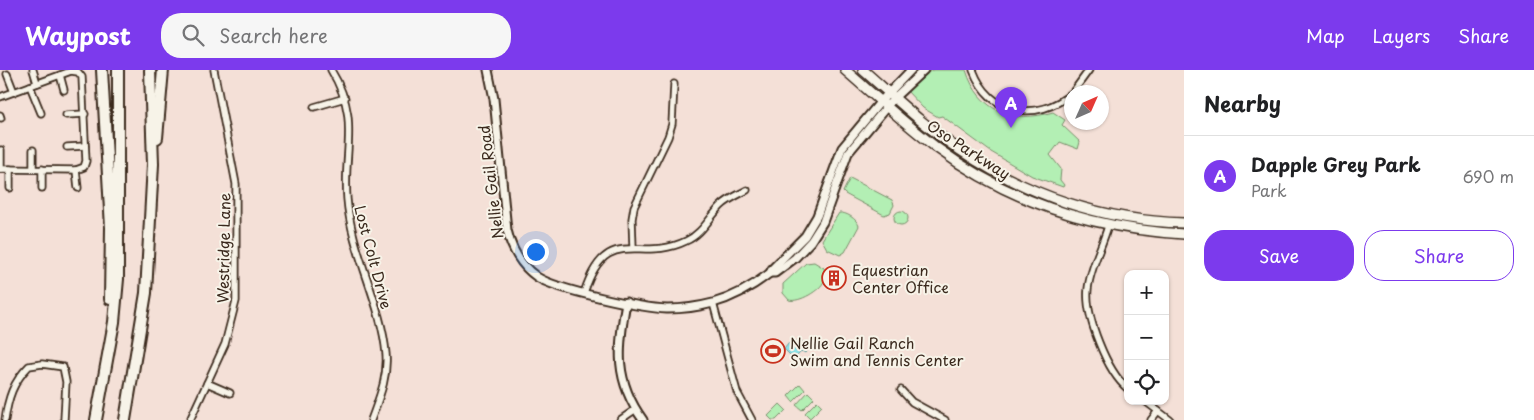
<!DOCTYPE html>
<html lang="en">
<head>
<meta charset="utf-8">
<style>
	:root { --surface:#fff; --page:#f6f6f6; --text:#202124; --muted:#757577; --line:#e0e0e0; --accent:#7c3aed }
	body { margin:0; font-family:"Playpen Sans",sans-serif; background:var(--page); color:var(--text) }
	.controls { position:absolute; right:15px; bottom:15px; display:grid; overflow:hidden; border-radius:10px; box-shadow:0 1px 4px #0004 }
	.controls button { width:45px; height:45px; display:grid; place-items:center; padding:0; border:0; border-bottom:1px solid var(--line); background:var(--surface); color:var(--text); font:25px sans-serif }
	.compass { position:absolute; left:1064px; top:15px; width:45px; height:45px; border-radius:50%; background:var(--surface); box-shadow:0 1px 4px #0004; rotate:45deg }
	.you { position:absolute; left:535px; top:181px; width:18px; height:18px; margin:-12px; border:4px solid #fff; border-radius:50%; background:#1a73e8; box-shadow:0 0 0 8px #1a73e833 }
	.badge { display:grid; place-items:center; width:32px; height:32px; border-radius:50%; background:var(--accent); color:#fff; font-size:16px; font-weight:700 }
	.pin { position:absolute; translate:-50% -41px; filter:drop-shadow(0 1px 2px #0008) }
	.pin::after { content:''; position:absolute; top:26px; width:18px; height:15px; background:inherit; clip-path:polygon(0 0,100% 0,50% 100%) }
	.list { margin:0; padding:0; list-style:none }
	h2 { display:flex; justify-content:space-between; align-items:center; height:65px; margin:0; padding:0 20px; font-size:21px }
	h2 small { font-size:16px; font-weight:400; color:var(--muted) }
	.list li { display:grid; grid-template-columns:32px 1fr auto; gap:15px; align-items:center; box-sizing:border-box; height:80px; padding:0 20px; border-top:1px solid var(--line) }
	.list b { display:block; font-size:19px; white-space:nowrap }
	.list p { margin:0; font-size:16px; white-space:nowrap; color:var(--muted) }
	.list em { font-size:16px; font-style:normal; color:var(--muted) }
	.actions { display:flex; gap:10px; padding:15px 20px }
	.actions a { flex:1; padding:11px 0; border:1px solid var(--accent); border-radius:20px; text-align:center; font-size:18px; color:var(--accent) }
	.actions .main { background:var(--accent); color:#fff }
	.icon { flex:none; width:28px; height:28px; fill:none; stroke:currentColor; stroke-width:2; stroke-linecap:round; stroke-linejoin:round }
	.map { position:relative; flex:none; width:1184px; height:350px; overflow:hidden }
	header { display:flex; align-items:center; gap:30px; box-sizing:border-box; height:70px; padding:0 25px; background:var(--accent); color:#fff }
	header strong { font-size:24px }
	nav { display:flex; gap:28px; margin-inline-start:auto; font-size:18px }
	.search { width:350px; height:45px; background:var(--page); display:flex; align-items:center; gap:12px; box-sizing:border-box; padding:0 18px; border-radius:20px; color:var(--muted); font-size:19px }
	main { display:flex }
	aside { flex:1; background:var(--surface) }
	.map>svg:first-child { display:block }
	.green { fill:#b3efb4; stroke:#778c69 }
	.water { fill:#8fe1e6; stroke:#6d9896 }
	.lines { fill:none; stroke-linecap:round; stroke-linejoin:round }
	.minor-casing { stroke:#3b2a1e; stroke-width:9 }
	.tertiary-casing { stroke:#3b2a1e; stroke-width:11 }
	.primary-casing { stroke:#3b2a1e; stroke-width:12 }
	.motorway-casing { stroke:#3b2a1e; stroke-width:14 }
	.minor { stroke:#f7f3e8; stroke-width:5.5 }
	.tertiary { stroke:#f7f3e8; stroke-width:7 }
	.primary { stroke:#f7f3e8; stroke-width:9 }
	.motorway { stroke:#f7f3e8; stroke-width:10 }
	.labels { text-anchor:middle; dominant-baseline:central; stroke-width:4; stroke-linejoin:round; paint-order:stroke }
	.street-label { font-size:15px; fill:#3b2a1e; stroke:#f7f3e8 }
	.poi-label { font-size:15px; fill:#3b2a1e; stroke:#f7f3e8; text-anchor:start }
</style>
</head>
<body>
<header>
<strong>Waypost</strong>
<div class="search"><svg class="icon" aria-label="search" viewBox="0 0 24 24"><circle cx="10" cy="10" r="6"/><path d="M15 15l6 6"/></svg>Search here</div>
<nav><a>Map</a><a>Layers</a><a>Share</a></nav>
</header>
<main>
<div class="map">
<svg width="1184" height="350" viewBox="0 0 1184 350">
	<rect width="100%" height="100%" fill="#f4e0d7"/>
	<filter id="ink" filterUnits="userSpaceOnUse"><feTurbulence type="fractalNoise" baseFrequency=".02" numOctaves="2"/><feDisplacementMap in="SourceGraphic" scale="10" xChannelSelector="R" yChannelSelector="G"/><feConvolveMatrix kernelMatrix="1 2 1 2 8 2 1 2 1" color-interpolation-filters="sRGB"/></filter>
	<g filter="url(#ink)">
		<g class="green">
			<path d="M934,0h32c13,42 48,54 87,42l12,8 -3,5 18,17 -2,7 -18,-7 -10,13 11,14 -1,11 4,5 -1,2 -31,-11 -41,-24 -49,-36 -4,1 -15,-9 -17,-18 17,-16z"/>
			<path d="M850,108l42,22 2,5 -4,8 -6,2 -39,-21 -2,-2z"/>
			<circle cx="901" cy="148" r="7"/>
			<path d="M839,143c7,-1 18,6 20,13l-14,26 -5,3 -13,-6 -5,-9z"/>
			<path d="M814,192l10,6c1,4 2,9 0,13 -3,9 -25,22 -35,19l-6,-7v-9l23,-21z"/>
			<path d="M800,314l5,6 -12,12 -5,-6z"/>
			<path d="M808,322l6,6 -12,12 -6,-5z"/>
			<path d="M817,331l5,5 -12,12 -5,-5z"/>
			<path d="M780,334l6,6 -10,10h-4l-4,-4z"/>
		</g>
		<path class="water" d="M799,269l10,9 -4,5 -3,-2 -8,8 -10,-10 5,-6 3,3z"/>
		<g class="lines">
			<g class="minor-casing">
				<g id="minor">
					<path d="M33,0l4,13"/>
					<path d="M331,0c30,49 12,78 16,129 4,52 35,105 39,155 2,24 -7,44 -15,66"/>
					<path d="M973,0c17,45 63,53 99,23"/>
					<path d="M7,4l7,18"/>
					<path d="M60,5l4,15"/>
					<path d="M30,16l11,27"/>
					<path d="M1073,22l16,-22"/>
					<path d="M0,27l71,-26 7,1 4,5 4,84 -2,6 -8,3 -76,-1"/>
					<path d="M314,37l31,-9"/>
					<path d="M0,45l1,3"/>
					<path d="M66,45l19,-1"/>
					<path d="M67,77l18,-1"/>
					<path d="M1,80v19"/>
					<path d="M33,80v19"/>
					<path d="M10,99v19"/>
					<path d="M42,99v19"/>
					<path d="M76,100l2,18"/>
					<path d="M1108,156c-6,21 -18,42 -20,63 -3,27 19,83 40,100"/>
					<path d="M633,178l-1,-29 2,-12 34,-70 4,-13 2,-40"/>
					<path d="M584,223c23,-71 55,-29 102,-52 16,-7 23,-23 35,-35 7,-7 17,-11 26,-16"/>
					<path d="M713,233l24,89 15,28"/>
					<path d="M207,313l23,10"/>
					<path d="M901,320l11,12 33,18"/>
					<path d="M1145,331l25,19"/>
					<path d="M5,350c3,-22 8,-38 24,-54l13,-2 21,3 3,15 -2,38"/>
					<path d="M190,350l35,-76 11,-43v-117l-22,-114"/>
					<path d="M620,350l16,-11"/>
					<path d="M1151,350l7,-9"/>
				</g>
			</g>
			<g class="tertiary-casing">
				<g id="tertiary">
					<path d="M488,0l6,29 13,131c4,18 14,36 30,47 20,13 105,31 130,32 15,0 31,-2 46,-6 21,-6 40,-17 57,-30h5l20,-15 16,-17 12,-19 25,-69 46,-55 30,-28"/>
					<path d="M770,203l2,-4 33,-33 12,-20 25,-68 39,-47 30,-31"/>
					<path d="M626,232c-8,46 -12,78 17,118"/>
				</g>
			</g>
			<g class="primary-casing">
				<g id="primary">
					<path d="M845,0c30,26 60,54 92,78 73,54 157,81 247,86"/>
					<path d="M863,0c31,27 62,57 97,80 66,45 144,71 224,73"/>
				</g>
			</g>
			<g class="motorway-casing">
				<g id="motorway">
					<path d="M102,0l9,158 -1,71"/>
					<path d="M157,68l6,-68"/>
					<path d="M96,350l18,-98 4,-43v-209"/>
					<path d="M125,350l21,-127 7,-129 -3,-94"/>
				</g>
			</g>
			<use href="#minor" class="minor"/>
			<use href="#tertiary" class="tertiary"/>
			<use href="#primary" class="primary"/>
			<use href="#motorway" class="motorway"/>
		</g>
	</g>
	<defs>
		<g id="building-ring" transform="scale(1.25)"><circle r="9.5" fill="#f7f3e8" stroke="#c8321e" stroke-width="1.5"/><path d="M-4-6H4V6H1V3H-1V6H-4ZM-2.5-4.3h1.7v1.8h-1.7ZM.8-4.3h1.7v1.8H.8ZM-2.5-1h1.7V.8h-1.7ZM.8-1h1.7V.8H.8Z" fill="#c8321e"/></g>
		<g id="stadium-ring" transform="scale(1.25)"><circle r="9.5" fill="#f7f3e8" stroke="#c8321e" stroke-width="1.5"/><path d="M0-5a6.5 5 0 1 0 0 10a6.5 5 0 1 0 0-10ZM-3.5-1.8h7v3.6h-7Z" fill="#c8321e"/></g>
	</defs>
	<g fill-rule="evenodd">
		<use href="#building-ring" x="834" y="208"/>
		<use href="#stadium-ring" x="773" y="281"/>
	</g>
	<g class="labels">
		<g class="street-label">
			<text transform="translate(969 79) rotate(33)">Oso Parkway</text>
			<text transform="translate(490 112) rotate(-97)">Nellie Gail Road</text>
			<text transform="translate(223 178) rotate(-89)">Westridge Lane</text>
			<text transform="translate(374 187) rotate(75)">Lost Colt Drive</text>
		</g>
		<g class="poi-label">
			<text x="852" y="199">Equestrian<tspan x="852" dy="17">Center Office</tspan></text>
			<text x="790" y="272">Nellie Gail Ranch<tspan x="790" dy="17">Swim and Tennis Center</tspan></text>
		</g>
	</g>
</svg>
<div class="controls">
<button>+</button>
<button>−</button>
<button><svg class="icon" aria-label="locate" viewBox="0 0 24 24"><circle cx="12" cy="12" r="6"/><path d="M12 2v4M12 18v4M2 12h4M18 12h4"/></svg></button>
</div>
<svg class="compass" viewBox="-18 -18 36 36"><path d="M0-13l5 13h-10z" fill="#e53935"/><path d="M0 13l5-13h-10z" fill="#757577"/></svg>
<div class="you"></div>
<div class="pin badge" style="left:1011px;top:58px">A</div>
</div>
<aside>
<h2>Nearby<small></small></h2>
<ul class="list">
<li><span class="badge">A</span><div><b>Dapple Grey Park</b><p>Park</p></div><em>690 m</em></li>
</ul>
<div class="actions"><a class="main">Save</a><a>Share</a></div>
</aside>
</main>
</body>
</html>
